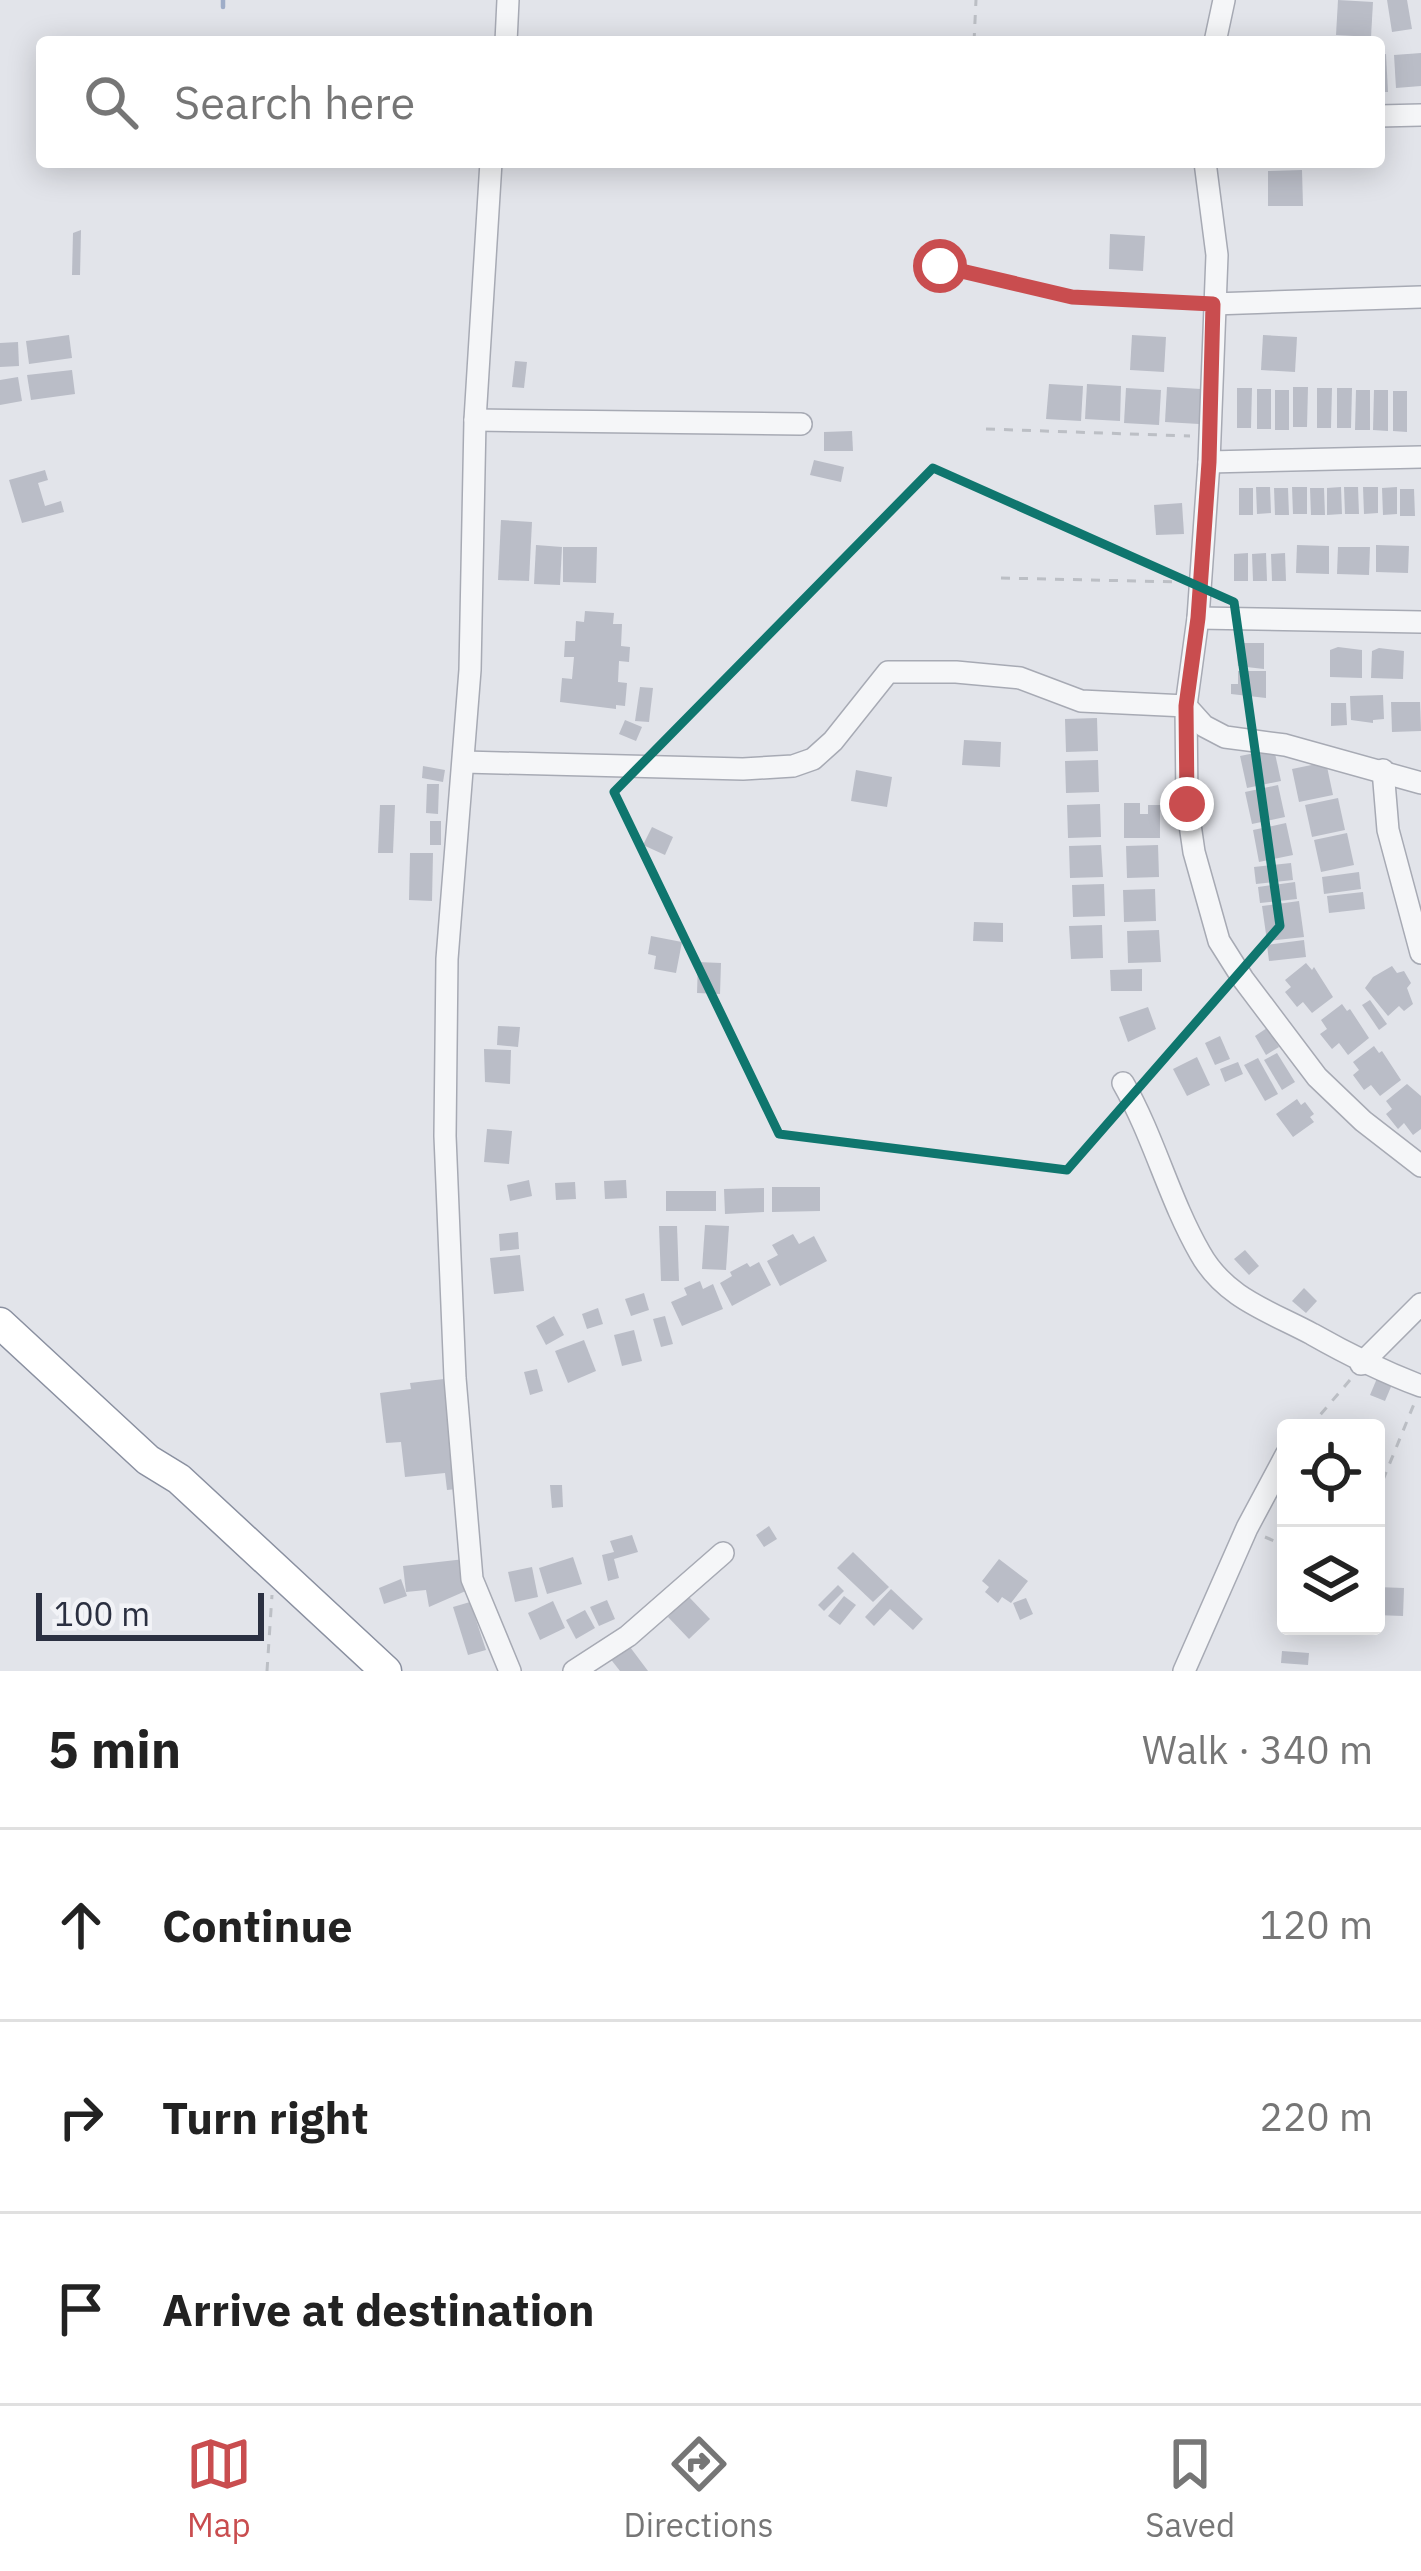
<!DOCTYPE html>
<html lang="en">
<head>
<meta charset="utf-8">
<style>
	:root { --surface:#fff; --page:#f2f2f2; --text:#222; --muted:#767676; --line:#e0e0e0; --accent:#c94d4f }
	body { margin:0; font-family:"IBM Plex Sans",sans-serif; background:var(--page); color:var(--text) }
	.controls { position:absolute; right:36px; bottom:36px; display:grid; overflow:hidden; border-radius:12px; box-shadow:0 6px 30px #0003 }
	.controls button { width:108px; height:108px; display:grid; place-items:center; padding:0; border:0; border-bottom:3px solid var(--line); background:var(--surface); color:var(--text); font:60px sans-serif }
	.scale { position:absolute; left:36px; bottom:30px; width:228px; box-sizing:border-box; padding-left:12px; border:6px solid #2b3041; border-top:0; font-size:33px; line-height:42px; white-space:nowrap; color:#2b3041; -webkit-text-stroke:9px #f2f3f7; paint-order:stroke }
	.stop { position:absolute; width:36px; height:36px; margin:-27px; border:9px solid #c94d4f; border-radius:50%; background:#fff }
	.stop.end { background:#c94d4f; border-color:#fff; box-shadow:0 3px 12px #0008 }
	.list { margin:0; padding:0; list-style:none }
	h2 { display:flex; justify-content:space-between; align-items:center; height:156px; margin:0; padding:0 48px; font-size:51px }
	h2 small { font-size:39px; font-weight:400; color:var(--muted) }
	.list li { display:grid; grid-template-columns:78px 1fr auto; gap:36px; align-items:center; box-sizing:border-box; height:192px; padding:0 48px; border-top:3px solid var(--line) }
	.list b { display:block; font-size:45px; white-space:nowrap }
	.list em { font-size:39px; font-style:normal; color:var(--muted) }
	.icon { flex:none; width:66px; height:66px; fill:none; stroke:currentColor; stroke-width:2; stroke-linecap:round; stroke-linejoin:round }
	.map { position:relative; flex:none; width:1421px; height:1671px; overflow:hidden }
	.search { position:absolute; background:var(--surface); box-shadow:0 6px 30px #0003; left:36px; right:36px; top:36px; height:132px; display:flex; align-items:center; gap:30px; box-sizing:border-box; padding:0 42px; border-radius:12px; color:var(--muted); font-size:45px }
	.sheet { height:732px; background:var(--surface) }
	nav { display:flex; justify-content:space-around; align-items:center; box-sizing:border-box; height:168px; border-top:3px solid var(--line); background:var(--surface); font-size:33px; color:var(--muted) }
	nav a { display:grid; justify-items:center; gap:6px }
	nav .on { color:var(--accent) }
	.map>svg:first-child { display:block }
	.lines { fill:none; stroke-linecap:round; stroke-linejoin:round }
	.stream { stroke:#9fadc8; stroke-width:4.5 }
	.building { fill:#babdc7 }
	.minor-casing { stroke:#a7aab4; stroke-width:24 }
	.highway-casing { stroke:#8a90a0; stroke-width:33 }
	.path { stroke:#bcbfc5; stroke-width:3; stroke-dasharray:9 9; stroke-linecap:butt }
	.minor { stroke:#f5f6f8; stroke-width:21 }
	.highway { stroke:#fff; stroke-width:30 }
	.route { stroke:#c94d4f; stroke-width:15 }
	.marked { fill:none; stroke:#0f766e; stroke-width:9; stroke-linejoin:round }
</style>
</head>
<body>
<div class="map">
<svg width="1421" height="1671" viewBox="0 0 1421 1671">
	<rect width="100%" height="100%" fill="#e2e4ea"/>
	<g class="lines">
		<path class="stream" d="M223,7v-7"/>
	</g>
	<g class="building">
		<path d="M1338,0l35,2 -2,35 -35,-2z"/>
		<path d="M1387,0h20l5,29 -20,3z"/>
		<path d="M1421,53v33l-25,2 -2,-33z"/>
		<path d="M1386,54l2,38h-9v-37z"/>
		<path d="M1302,170l1,36h-35v-35z"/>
		<path d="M81,230l-1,45h-8l1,-42z"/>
		<path d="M1110,234l35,2 -2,35 -34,-2z"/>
		<path d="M69,335l3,23 -43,6 -3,-23z"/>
		<path d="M1132,335l34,2 -2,35 -34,-2z"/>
		<path d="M1263,335l34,2 -2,35 -34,-2z"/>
		<path d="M18,342l1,24 -19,1v-24z"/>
		<path d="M515,361l12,1 -3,26 -12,-1z"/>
		<path d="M72,370l3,24 -44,6 -4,-25z"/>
		<path d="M18,377l4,24 -22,4v-25z"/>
		<path d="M1049,384l34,2 -2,35 -35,-2z"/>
		<path d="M1087,384l34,2 -1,35 -35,-2z"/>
		<path d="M1167,387l34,2 -2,35 -34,-2z"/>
		<path d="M1293,387h15l-1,40h-14z"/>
		<path d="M1126,388l35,2 -2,35 -35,-2z"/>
		<path d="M1237,388h15l-1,40h-14z"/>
		<path d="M1317,388h15l-1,40h-14z"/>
		<path d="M1337,388h15l-1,40h-14z"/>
		<rect x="1257" y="389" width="14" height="40"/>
		<rect x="1275" y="390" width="14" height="40"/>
		<path d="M1356,390h14v40h-15z"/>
		<path d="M1374,390h14v41l-15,-1z"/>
		<path d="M1393,391h14v41l-14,-1z"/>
		<path d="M852,431l1,20h-29v-19z"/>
		<path d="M814,460l30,7 -3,15 -31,-7z"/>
		<path d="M45,470l3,10 -10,3 7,23 16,-5 3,11 -42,11 -13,-43z"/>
		<path d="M1256,487h14l1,26 -14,1z"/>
		<path d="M1292,487h15v27h-14z"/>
		<path d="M1341,487l1,27 -15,1v-27z"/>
		<path d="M1344,487h14l1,27h-14z"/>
		<path d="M1363,487h15v26l-14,1z"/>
		<path d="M1397,487v27l-14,1 -1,-27z"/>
		<rect x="1239" y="488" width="14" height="27"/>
		<path d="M1274,488h14l1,27h-14z"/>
		<path d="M1310,488h14l1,27h-14z"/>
		<path d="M1400,489h14l1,27h-15z"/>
		<path d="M1182,503l2,31 -28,1 -2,-30z"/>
		<path d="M501,520l31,2 -3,59 -31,-1z"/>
		<path d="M536,545l26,2 -2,38 -26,-1z"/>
		<path d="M1297,545l32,1v28l-33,-1z"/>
		<path d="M1376,545l33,1 -1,27 -32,-1z"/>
		<path d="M563,547h34l-1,36 -33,-1z"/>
		<path d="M1338,547h32l-1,28 -32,-1z"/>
		<path d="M1248,553v28h-14v-27z"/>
		<path d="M1266,553l1,28h-14l-1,-27z"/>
		<path d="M1285,553l1,28h-14l-1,-27z"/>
		<path d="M585,611l29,2 -1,11h9l-1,22 9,1 -1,15 -10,-1 -1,21 9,1 -2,23 -9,-1v4l-56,-7 2,-24 10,1 2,-22h-10l1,-16h10l1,-20 8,1z"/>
		<path d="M1236,643h28v26l-26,-3z"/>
		<path d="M1338,647l24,3v28l-32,-1v-27z"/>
		<path d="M1379,648l25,3 -1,28 -32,-1 1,-27z"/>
		<path d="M1238,671h28v27l-35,-4v-10h7z"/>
		<path d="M640,687l13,1 -4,34 -14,-1z"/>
		<path d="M1383,695l1,24 -11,1v3l-22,-3 -1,-24z"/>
		<path d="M1391,702h29l1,29 -29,1z"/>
		<path d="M1331,703h15l1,22 -16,1z"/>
		<path d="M1097,718l1,33 -32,1 -1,-33z"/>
		<path d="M625,720l17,7 -6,14 -17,-7z"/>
		<path d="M964,740l37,2 -1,25 -38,-2z"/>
		<path d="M1274,749l7,32 -34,7 -7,-32z"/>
		<path d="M1098,760l1,32 -33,1 -1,-32z"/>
		<path d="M1326,762l7,33 -34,7 -7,-33z"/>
		<path d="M423,766l22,4 -2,12 -21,-4z"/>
		<path d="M856,770l36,7 -5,30 -36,-6z"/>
		<path d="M427,784h12l-1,30 -12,-1z"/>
		<path d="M1278,785l7,32 -33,7 -7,-32z"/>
		<path d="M1338,798l7,32 -33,7 -7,-32z"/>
		<path d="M1124,803h16v11h8v-9h12v33h-36z"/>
		<path d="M1100,804l1,33 -33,1 -1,-33z"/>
		<path d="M380,805h15l-2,48h-15z"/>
		<rect x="430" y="821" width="11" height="24"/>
		<path d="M1286,823l7,32 -34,7 -6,-32z"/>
		<path d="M652,827l21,10 -8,18 -22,-10z"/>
		<path d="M1347,833l7,32 -33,7 -7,-32z"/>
		<path d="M1101,845l2,32 -33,1 -1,-32z"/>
		<path d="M1158,845l1,32 -32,1 -1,-32z"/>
		<path d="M410,853h23l-1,48 -23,-1z"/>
		<path d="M1291,863l2,17 -37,4 -2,-17z"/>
		<path d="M1359,872l2,17 -37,5 -2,-17z"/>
		<path d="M1295,882l2,17 -37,4 -2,-16z"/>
		<path d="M1104,884l1,32 -32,1 -1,-32z"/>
		<path d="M1155,889l1,32 -32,1 -1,-32z"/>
		<path d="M1363,892l2,17 -36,4 -2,-17z"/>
		<path d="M1299,901l5,36 -37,4 -5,-35z"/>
		<path d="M974,922l29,1v19l-30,-1z"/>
		<path d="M1102,925l1,33 -32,1 -2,-33z"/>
		<path d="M1159,930l2,32 -33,1 -1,-32z"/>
		<path d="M651,936l31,6 -6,31 -22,-4 2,-13 -8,-2z"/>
		<path d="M1304,940l2,17 -37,4 -2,-16z"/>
		<path d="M698,962l23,1 -1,31 -23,-1z"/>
		<path d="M1306,963l6,7 2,-3 19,30 -21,16 -9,-11 -6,5 -12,-15 6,-5 -6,-7z"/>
		<path d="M1392,966l5,7 7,-2 7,12 -4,5 6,16 -9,7 -5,-5 -11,10 -23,-28 8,-11z"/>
		<path d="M1142,969v22h-31l-1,-21z"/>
		<path d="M1370,1000l17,24 -8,6 -17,-25z"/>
		<path d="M1342,1004l5,7 3,-2 19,29 -21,17 -9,-12 -7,6 -12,-15 7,-5 -6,-9z"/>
		<path d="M1148,1007l8,22 -28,13 -9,-25z"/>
		<path d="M498,1026l22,1 -2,20 -21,-2z"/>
		<path d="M1267,1028l12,19 -13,8 -11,-19z"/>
		<path d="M1220,1036l10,23 -15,6 -10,-22z"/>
		<path d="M1374,1046l5,7 3,-2 19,29 -21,16 -9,-11 -7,5 -11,-15 6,-5 -6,-8z"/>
		<path d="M484,1049l27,1 -1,34 -25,-2z"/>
		<path d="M1277,1053l18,29 -13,8 -18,-30z"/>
		<path d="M1197,1057l13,28 -23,11 -14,-27z"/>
		<path d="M1258,1058l20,36 -13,7 -21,-36z"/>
		<path d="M1238,1062l5,12 -18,8 -5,-13z"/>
		<path d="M1407,1084l14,12v33l-8,6 -9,-12 -6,6 -12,-15 6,-5 -6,-8z"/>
		<path d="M1297,1099l4,6 4,-3 9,12 -4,3 4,5 -21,15 -17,-23z"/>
		<path d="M487,1129l25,2 -3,33 -25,-2z"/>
		<path d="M529,1180l3,16 -22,5 -3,-16z"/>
		<path d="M626,1180l1,18 -22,1 -1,-18z"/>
		<path d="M575,1182l1,17 -20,1 -1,-17z"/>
		<path d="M772,1187h48v24l-48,1z"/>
		<path d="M764,1188v24l-39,2 -1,-25z"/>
		<rect x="666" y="1191" width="50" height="20"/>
		<path d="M705,1225l24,1 -3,44 -24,-1z"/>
		<path d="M659,1226h18l2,55h-18z"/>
		<path d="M518,1232l1,17 -19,2 -1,-17z"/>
		<path d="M793,1234l6,10 15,-8 13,25 -47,25 -13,-25 11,-6 -6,-10z"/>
		<path d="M1245,1250l14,16 -10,9 -15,-16z"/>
		<path d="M520,1255l4,36 -30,3 -4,-36z"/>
		<path d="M759,1262l12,23 -39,21 -12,-23 12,-7 -2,-4 17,-9 3,4z"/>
		<path d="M700,1281l3,8 10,-5 10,25 -41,17 -11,-24 16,-7 -3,-7z"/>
		<path d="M1304,1288l13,13 -11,12 -14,-12z"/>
		<path d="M644,1293l5,17 -18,6 -6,-17z"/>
		<path d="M598,1308l5,16 -16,5 -5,-15z"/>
		<path d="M554,1316l10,19 -18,10 -10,-19z"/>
		<path d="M665,1316l8,28 -12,3 -8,-28z"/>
		<path d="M634,1330l8,31 -20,5 -8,-31z"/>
		<path d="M584,1340l12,31 -28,12 -13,-32z"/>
		<path d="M537,1369l6,22 -13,4 -6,-23z"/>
		<path d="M1378,1376l15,6 -8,19 -15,-6z"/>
		<path d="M444,1379l13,110 -10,1 -2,-17 -40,4 -4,-35 -15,1 -6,-50 31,-4 -1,-6z"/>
		<path d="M550,1485h12l1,22 -11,1z"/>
		<path d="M769,1526l8,13 -13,8 -8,-12z"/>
		<path d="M632,1535l6,17 -24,7 5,19 -11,3 -6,-26 12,-3 -4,-11z"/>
		<path d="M853,1552l36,35 -16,15 -36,-34z"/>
		<path d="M573,1557l9,27 -35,10 -8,-26z"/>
		<path d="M465,1559l3,31 -39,17 -3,-17 -20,2 -3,-26z"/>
		<path d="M999,1559l29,22 -17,22 -9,-6 -4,6 -13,-11 4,-5 -7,-6z"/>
		<path d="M532,1567l6,30 -23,5 -7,-30z"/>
		<path d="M401,1579l6,17 -23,8 -5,-16z"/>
		<path d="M838,1585l6,6 -20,20 -6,-6z"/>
		<path d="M1376,1587l28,1 -1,28 -27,-1z"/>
		<path d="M891,1589l32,30 -10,11 -23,-21 -16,17 -9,-9z"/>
		<path d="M844,1596l12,9 -16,20 -12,-9z"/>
		<path d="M689,1597l21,22 -21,20 -21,-22z"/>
		<path d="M1026,1598l7,16 -13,6 -7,-17z"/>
		<path d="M607,1600l8,19 -16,7 -9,-19z"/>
		<path d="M553,1601l12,27 -25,12 -12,-27z"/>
		<path d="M470,1602l16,48 -18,5 -15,-48z"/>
		<path d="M585,1610l10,18 -19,11 -10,-19z"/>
		<path d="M627,1643l21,28h-28l-11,-14z"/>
		<path d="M1282,1651l27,2 -1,12 -27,-2z"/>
	</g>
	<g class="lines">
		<g class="minor-casing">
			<g id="minor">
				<path d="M506,42l2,-42"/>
				<path d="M1215,42l9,-42"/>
				<path d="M1379,116l42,-1"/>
				<path d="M491,162l-16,258 -5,250 -23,289 -2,177 10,242 17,201 38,92"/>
				<path d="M1205,162l12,93 -8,207 -11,156 -12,88 1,98 7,48 25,89 24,38 74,98 46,44 58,45"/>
				<path d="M1213,304l208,-7"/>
				<path d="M475,420l326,4"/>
				<path d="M1209,462l212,-5"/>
				<path d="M1198,618l223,4"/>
				<path d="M464,762l279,7 50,-3 20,-7 20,-18 55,-69h68l64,6 61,23 105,5 18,20 21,11 60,8 136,38"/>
				<path d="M1383,770l5,60 33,123"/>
				<path d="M1123,1083c31,54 46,116 77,170 25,45 69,58 112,81 37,21 69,37 109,52"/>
				<path d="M1361,1364l60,-60"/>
				<path d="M574,1671l54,-35 95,-83"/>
				<path d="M1184,1671l63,-143 39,-73"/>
			</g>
		</g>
		<g class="highway-casing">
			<path id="highway" d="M0,1323l148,137 31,19 207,192"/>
		</g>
		<g class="path">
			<path d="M974,42l2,-42"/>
			<path d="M1172,162l16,2"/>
			<path d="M940,265l132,32 122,6"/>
			<path d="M986,429l204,7"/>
			<path d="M1001,578l180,4"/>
			<path d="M1309,1428l41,-48"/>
			<path d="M1376,1497l38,-93"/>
			<path d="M1265,1537l21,9"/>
			<path d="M267,1671l5,-76"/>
		</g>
		<use href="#minor" class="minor"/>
		<use href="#highway" class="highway"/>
	</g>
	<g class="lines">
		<path class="route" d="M940,266l132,31 141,7 -4,158 -11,156 -12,88 1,98"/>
	</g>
	<path class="marked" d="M933,468l301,134 46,324 -213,244 -288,-36 -165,-342z"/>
</svg>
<div class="controls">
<button><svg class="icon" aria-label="locate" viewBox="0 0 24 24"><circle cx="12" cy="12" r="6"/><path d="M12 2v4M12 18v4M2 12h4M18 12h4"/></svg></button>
<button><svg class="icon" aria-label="layers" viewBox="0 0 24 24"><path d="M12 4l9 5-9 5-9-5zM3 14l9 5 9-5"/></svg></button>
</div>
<div class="scale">100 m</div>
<div class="stop" style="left:940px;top:266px"></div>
<div class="stop end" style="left:1187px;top:804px"></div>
<div class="search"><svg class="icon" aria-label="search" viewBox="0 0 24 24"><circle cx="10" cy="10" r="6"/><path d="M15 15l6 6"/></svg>Search here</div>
</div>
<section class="sheet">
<h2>5 min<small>Walk · 340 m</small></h2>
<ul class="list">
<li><svg class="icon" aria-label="ahead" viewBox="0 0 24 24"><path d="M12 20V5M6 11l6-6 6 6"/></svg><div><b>Continue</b></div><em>120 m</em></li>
<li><svg class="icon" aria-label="right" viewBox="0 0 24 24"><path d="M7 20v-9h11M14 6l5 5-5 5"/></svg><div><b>Turn right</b></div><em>220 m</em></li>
<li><svg class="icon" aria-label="arrive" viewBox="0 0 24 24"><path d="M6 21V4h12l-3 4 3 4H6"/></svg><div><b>Arrive at destination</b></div></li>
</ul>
</section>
<nav>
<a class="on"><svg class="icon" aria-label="map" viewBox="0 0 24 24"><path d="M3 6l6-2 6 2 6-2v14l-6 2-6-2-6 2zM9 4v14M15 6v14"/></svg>Map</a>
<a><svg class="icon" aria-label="directions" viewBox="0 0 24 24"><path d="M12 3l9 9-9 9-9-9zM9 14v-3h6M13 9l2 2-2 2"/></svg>Directions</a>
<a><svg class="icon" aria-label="saved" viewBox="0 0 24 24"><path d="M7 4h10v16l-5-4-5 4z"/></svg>Saved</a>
</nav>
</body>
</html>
